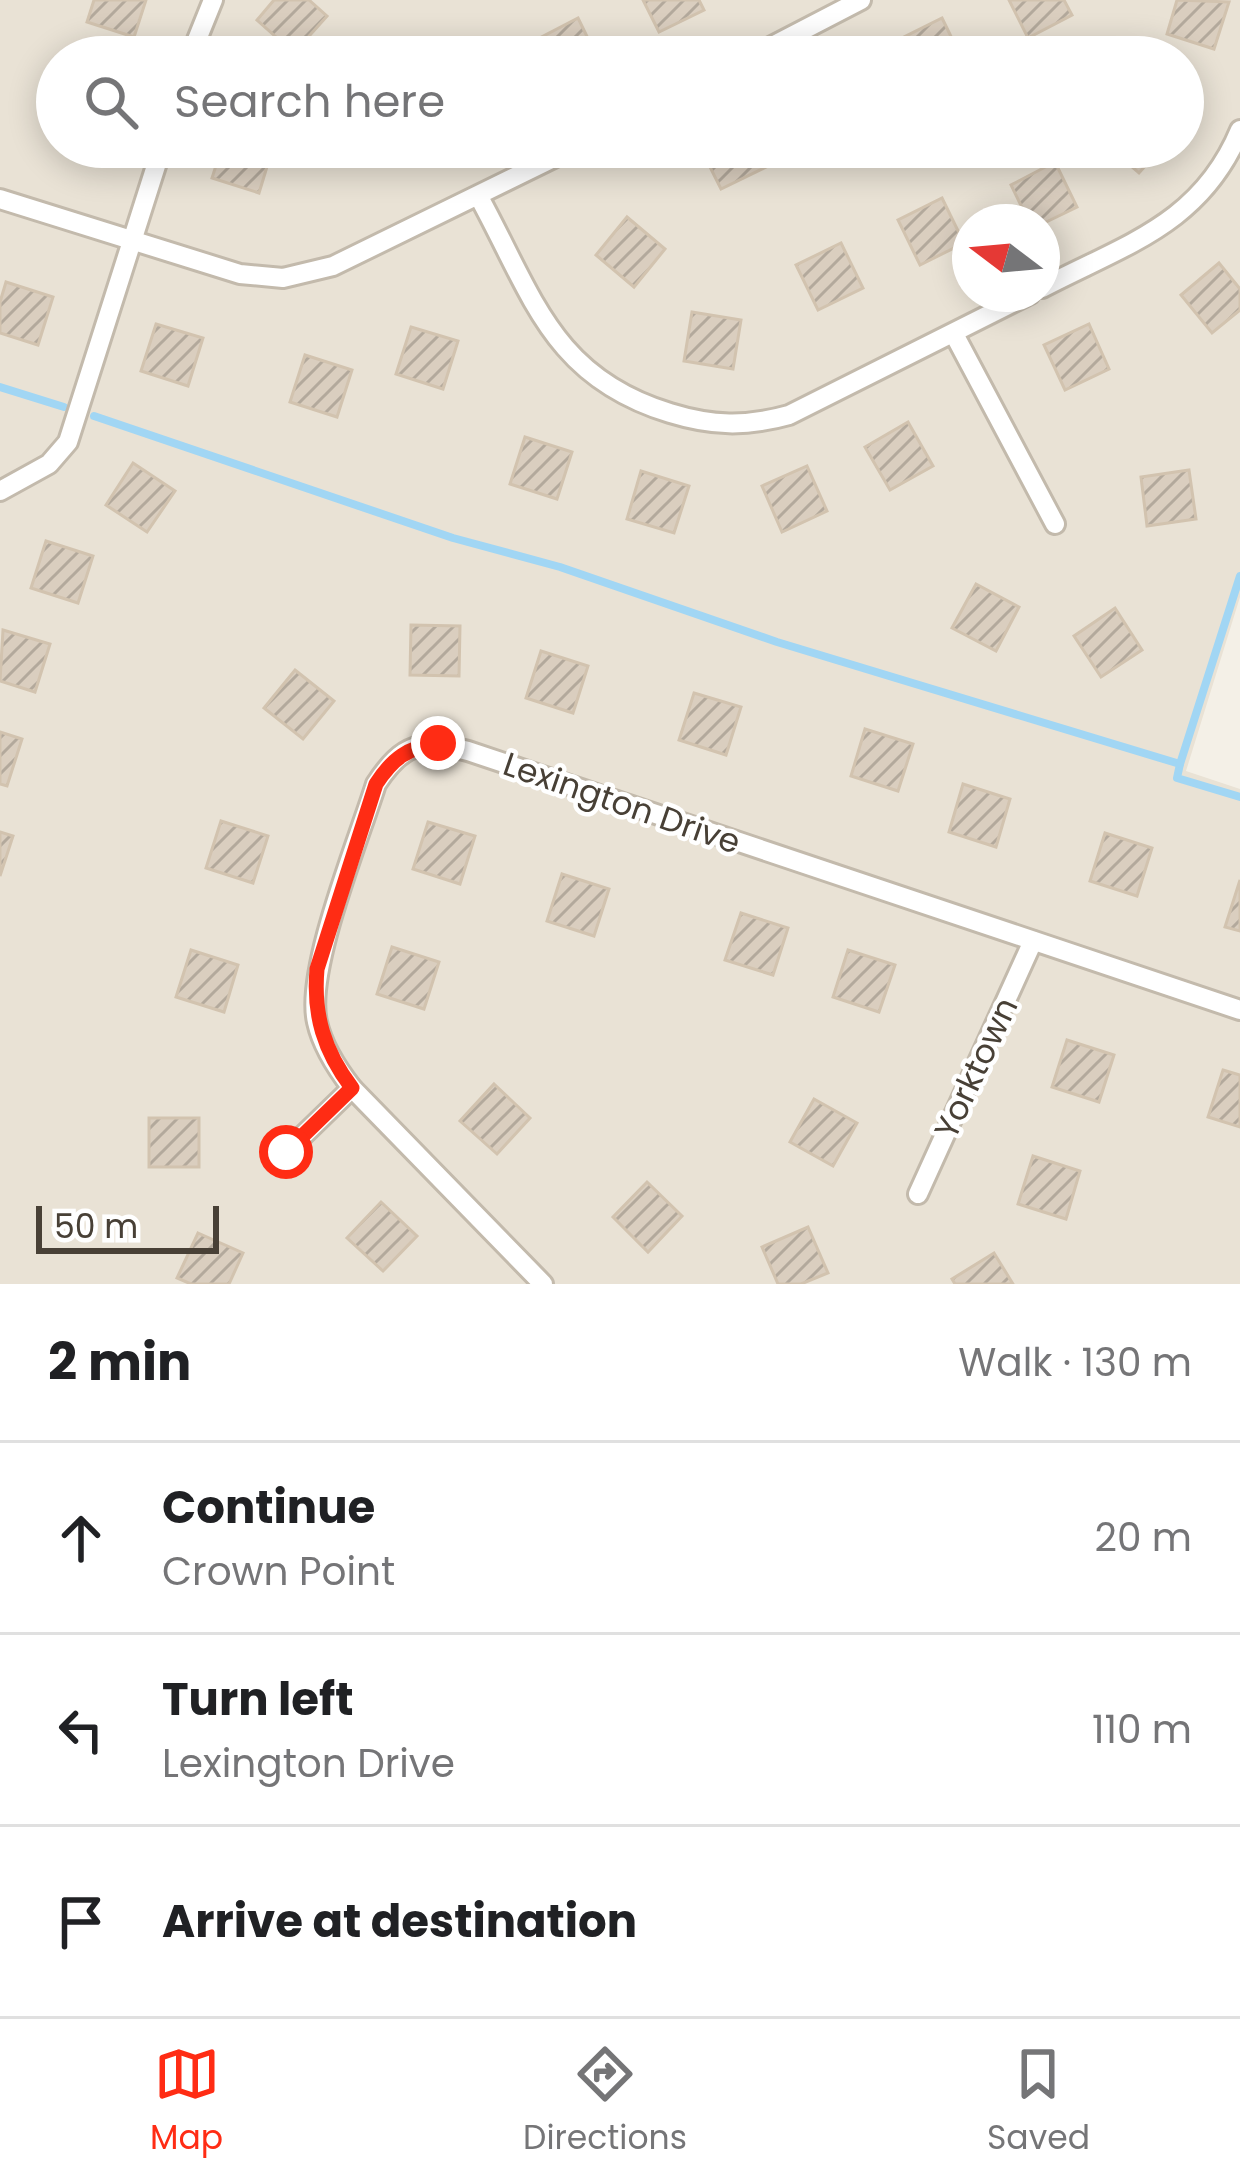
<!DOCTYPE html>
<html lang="en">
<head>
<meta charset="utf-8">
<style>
	:root { --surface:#fff; --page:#f6f6f6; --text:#202124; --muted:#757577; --line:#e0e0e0; --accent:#ff2c14 }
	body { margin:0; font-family:Poppins,sans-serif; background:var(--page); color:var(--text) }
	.compass { position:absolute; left:952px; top:204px; width:108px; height:108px; border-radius:50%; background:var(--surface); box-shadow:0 6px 30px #0003; rotate:286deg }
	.scale { position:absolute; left:36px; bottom:30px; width:183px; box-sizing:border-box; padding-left:12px; border:6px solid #484036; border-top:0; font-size:33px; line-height:42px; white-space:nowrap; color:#484036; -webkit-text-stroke:9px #fff; paint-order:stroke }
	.stop { position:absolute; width:36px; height:36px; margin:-27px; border:9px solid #ff2c14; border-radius:50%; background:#fff }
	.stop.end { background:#ff2c14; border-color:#fff; box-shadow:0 3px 12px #0008 }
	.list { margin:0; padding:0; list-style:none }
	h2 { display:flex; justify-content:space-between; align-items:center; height:156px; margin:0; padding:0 48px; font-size:51px }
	h2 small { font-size:39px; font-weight:400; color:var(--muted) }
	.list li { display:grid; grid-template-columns:78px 1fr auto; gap:36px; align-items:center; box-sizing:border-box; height:192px; padding:0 48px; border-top:3px solid var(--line) }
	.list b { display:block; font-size:45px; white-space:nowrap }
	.list p { margin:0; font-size:39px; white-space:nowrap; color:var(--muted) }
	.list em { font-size:39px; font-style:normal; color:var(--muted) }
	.icon { flex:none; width:66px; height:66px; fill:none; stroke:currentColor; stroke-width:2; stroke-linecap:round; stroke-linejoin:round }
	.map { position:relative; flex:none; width:1240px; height:1284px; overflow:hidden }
	.search { position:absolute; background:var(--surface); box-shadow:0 6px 30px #0003; left:36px; right:36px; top:36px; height:132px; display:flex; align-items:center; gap:30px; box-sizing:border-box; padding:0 42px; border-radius:66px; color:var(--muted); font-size:45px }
	.sheet { height:732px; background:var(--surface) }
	nav { display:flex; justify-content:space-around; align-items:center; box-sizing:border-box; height:168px; border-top:3px solid var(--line); background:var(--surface); font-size:33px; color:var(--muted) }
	nav a { display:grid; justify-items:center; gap:6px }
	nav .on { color:var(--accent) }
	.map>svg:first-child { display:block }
	.residential { fill:#e9e2d5; fill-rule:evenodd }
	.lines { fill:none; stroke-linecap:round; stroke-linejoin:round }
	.stream { stroke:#a1d6f4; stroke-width:8 }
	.building { fill:url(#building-hatch); stroke:#d2c3af; stroke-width:3 }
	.street-casing { stroke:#c3baac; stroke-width:24 }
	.street { stroke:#fff; stroke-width:18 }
	.route { stroke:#ff2c14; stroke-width:15 }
	.labels { text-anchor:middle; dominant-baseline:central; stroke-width:9; stroke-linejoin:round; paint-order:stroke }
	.street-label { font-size:33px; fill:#484036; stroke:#fff }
</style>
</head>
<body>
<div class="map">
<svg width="1240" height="1284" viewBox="0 0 1240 1284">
	<defs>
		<pattern id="building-hatch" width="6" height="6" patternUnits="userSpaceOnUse" patternTransform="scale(3)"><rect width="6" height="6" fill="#dacebf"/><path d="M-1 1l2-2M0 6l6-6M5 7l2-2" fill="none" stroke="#b3a99c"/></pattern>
	</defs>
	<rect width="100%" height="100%" fill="#f4f0e7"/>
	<path class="residential" d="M0,0h1240v597l-54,174 54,18v495h-1240zM57,57h1126v90h-1126zM970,222h72v72h-72z"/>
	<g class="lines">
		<g class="stream">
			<path d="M0,387l64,20"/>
			<path d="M94,416l359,122 107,29 217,75 403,122 -3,14 63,19"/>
			<path d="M1180,764l60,-188"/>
		</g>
	</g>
	<g class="building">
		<path d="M94,0h52l-12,37 -47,-15z"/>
		<path d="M274,0h35l18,16 -33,37 -37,-33z"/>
		<path d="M643,0h56l5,10 -45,22z"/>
		<path d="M1009,0h55l8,15 -44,23z"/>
		<path d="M1177,0l52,2 -15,47 -47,-15z"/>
		<path d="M578,18l19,39h-55l-8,-16z"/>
		<path d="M942,18l19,39h-55l-8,-17z"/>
		<path d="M222,147h51l-14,46 -47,-15z"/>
		<path d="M700,147h56l10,20 -45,22z"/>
		<path d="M1109,147h53l-23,26z"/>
		<path d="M1055,162l22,45 -35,17 -13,-2 -18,-37z"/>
		<path d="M942,198l22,45 -44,22 -22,-45z"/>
		<path d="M627,217l38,32 -31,38 -38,-32z"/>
		<path d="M841,243l22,45 -45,22 -22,-45z"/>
		<path d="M1219,263l21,26v21l-28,23 -31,-38z"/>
		<path d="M6,282l47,15 -15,48 -38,-12v-31z"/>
		<path d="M692,312l49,8 -8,49 -49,-8z"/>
		<path d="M156,324l47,14 -15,48 -47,-15z"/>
		<path d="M1089,324l20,45 -44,21 -21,-45z"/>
		<path d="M411,327l47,14 -15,48 -47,-15z"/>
		<path d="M305,355l47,15 -15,47 -47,-15z"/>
		<path d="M908,422l25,44 -43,24 -25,-43z"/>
		<path d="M525,437l47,15 -15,47 -47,-15z"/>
		<path d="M133,463l42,28 -28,41 -41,-27z"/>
		<path d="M807,466l20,45 -45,21 -20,-46z"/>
		<path d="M1189,470l7,49 -49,7 -6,-49z"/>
		<path d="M641,471l48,15 -15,47 -47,-14z"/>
		<path d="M46,541l47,15 -15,47 -47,-15z"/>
		<path d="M976,584l43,23 -23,44 -44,-23z"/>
		<path d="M1115,608l27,42 -41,27 -27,-41z"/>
		<path d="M411,625l49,1 -1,50 -49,-1z"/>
		<path d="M3,630l47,14 -15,48 -35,-11z"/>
		<path d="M541,651l47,15 -15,47 -47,-15z"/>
		<path d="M295,670l39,31 -31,38 -39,-31z"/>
		<path d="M694,693l47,14 -15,48 -47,-15z"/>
		<path d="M865,729l48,15 -15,47 -47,-15z"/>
		<path d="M0,732l22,7 -15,47 -7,-2z"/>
		<path d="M963,784l47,15 -14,48 -47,-15z"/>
		<path d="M221,821l47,15 -15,47 -47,-15z"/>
		<path d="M428,822l47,14 -15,48 -47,-15z"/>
		<path d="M0,832l13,4 -13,40z"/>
		<path d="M1105,833l47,15 -15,48 -47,-15z"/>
		<path d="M562,874l47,15 -15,47 -47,-15z"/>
		<path d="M1240,880v51l-15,-4z"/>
		<path d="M741,913l47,15 -15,47 -48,-15z"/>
		<path d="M392,947l47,15 -15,47 -47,-15z"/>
		<path d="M191,950l47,15 -14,47 -48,-15z"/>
		<path d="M848,950l47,15 -16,47 -46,-15z"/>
		<path d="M1067,1040l47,15 -15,47 -47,-15z"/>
		<path d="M1223,1070l17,5v52l-32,-10z"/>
		<path d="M494,1084l36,34 -33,36 -37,-33z"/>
		<path d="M814,1099l43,24 -24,43 -43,-24z"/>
		<rect x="149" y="1118" width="50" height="49"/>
		<path d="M1033,1156l47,15 -14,48 -48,-15z"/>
		<path d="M647,1182l35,34 -34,36 -35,-35z"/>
		<path d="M381,1202l36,34 -34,35 -36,-33z"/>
		<path d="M808,1227l20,46 -27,11h-23l-16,-37z"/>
		<path d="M198,1233l45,20 -14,31h-38l-14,-6z"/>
		<path d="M994,1253l19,31h-58l-3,-5z"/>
	</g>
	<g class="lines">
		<g class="street-casing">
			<g id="street">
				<path d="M190,57l23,-57"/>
				<path d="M751,57l110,-57"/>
				<path d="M479,197c54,99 73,180 191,216 42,13 76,14 119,2l241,-121"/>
				<path d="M0,199l240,75 43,4 50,-12 243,-119"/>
				<path d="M1042,288c84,-44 159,-64 198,-158"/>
				<path d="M954,334l101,190"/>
				<path d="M0,491l49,-27 19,-22 94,-295"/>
				<path d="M286,1152l66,-64"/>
				<path d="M918,1194l115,-253"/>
				<path d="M543,1284l-191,-196c-14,-18 -30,-43 -35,-66 -12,-52 42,-183 59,-238 27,-41 45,-45 92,-33l772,259"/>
			</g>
		</g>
		<use href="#street" class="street"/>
	</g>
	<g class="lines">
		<path class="route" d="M286,1152l66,-64c-28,-37 -39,-73 -35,-119l59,-185c17,-26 31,-36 62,-41"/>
	</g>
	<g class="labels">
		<g class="street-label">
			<text transform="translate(622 803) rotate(19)">Lexington Drive</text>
			<text transform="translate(976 1068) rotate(-65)">Yorktown</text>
		</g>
	</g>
</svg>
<svg class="compass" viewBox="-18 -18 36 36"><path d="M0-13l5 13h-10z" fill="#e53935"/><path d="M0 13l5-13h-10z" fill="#757577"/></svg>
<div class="scale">50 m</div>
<div class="stop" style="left:286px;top:1152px"></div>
<div class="stop end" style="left:438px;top:743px"></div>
<div class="search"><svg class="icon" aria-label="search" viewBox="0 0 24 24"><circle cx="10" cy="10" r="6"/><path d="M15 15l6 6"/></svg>Search here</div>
</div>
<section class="sheet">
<h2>2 min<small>Walk · 130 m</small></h2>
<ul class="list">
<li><svg class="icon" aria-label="ahead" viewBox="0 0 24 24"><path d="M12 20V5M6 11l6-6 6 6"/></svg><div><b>Continue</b><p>Crown Point</p></div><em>20 m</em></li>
<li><svg class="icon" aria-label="left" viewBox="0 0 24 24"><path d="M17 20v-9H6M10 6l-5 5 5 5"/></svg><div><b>Turn left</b><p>Lexington Drive</p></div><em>110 m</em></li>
<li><svg class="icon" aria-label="arrive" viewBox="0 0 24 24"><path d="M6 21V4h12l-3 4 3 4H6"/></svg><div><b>Arrive at destination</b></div></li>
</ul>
</section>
<nav>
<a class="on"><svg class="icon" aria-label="map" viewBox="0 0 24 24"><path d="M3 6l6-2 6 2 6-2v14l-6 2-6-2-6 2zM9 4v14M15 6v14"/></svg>Map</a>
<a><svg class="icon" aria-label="directions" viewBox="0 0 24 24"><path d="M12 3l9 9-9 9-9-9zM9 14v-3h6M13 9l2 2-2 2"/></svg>Directions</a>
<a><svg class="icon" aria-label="saved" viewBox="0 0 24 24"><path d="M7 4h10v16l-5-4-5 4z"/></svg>Saved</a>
</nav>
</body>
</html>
